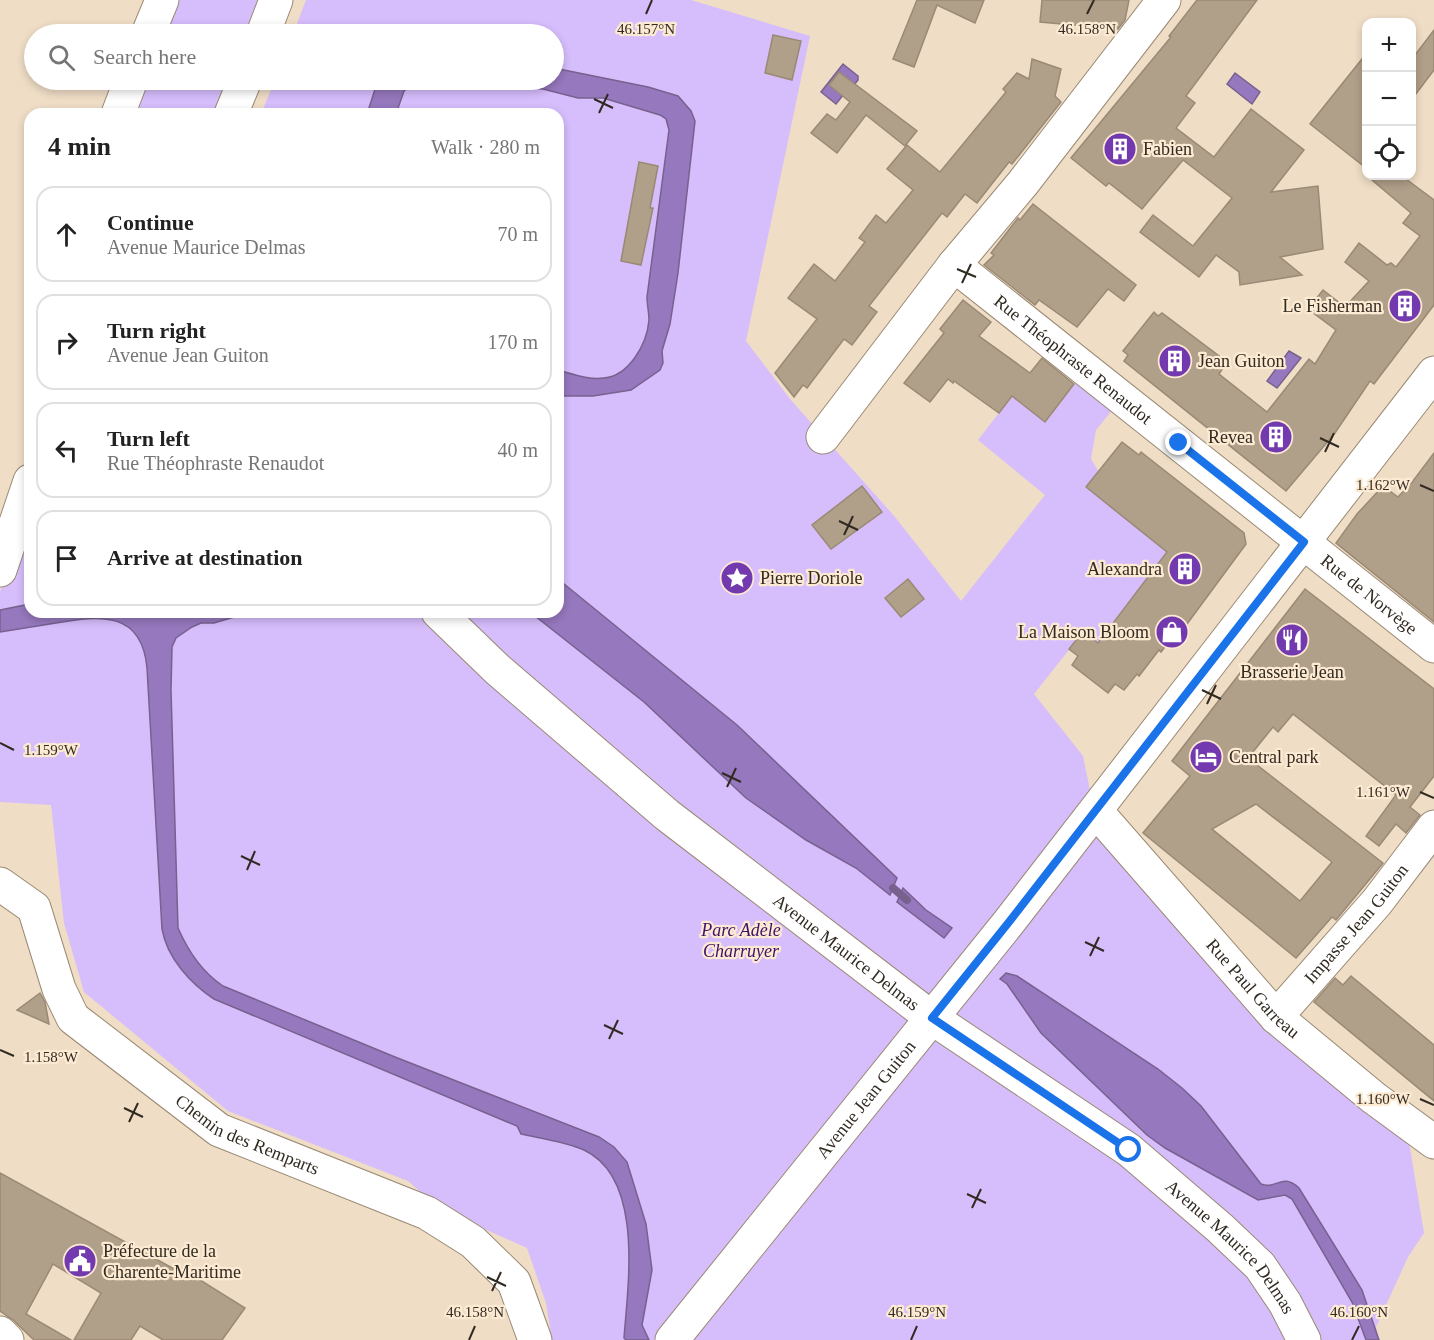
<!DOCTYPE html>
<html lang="en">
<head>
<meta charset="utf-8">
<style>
	:root { --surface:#fff; --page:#f2f2f2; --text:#222; --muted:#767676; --line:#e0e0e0 }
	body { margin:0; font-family:"Times New Roman",serif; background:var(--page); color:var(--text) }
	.controls { position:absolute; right:18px; top:18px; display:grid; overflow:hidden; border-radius:12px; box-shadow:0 3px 9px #0003 }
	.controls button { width:54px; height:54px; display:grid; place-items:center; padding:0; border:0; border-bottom:2px solid var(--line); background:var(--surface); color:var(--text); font:30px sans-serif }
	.stop { position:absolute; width:18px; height:18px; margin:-14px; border:4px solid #1a73e8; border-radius:50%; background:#fff }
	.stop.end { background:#1a73e8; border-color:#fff; box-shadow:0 2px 6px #0008 }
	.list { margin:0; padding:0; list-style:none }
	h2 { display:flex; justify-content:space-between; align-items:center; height:78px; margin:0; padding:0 24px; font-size:26px }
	h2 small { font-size:20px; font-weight:400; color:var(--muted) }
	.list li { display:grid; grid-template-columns:39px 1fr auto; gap:18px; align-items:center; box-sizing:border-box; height:96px; margin:0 12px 12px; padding:0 12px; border:2px solid var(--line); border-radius:18px }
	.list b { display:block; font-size:22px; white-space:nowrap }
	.list p { margin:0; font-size:20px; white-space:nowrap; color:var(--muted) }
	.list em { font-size:20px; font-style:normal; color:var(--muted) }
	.icon { flex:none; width:33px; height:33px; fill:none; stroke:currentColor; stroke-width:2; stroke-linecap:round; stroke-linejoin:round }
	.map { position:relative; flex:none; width:1434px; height:1340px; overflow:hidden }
	.search { position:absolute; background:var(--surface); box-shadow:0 3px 9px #0003; left:24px; top:24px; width:540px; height:66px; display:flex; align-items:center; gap:15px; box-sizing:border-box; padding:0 21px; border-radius:33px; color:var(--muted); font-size:22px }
	.panel { position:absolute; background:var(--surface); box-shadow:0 3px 9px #0003; left:24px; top:108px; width:540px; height:510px; border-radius:18px }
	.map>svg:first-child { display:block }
	.green { fill:#d6bdfc }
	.water { fill:#9678be; stroke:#78618f; stroke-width:1.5 }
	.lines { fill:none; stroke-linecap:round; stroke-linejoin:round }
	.stream { stroke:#78618f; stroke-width:8 }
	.building { fill:#b09f89; stroke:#9a8974; stroke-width:1.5; fill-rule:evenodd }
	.minor-casing { stroke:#9a8973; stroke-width:35 }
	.major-casing { stroke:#9a8973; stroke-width:35 }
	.minor { stroke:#fff; stroke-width:33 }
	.major { stroke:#fff; stroke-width:33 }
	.route { stroke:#1a73e8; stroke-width:8 }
	.ticks { fill:none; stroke:#312a21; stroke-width:2 }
	.labels { text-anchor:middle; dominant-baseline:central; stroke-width:4.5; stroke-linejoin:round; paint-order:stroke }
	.poi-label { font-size:18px; fill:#312a21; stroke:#fdead3; text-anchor:start }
	.street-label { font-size:18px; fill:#312a21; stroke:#fdead3 }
	.park-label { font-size:18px; font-style:italic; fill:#3f1267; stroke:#fdead3 }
	.ticks-label { font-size:15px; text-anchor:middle; fill:#312a21; stroke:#fdead3; stroke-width:4.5; stroke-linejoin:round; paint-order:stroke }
</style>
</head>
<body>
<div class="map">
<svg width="1434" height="1340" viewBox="0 0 1434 1340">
	<rect width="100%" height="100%" fill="#efddc6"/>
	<g class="green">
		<path d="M171,0h95l-14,34h-94z"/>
		<path d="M306,0h385l119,36 -64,305 44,58 105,118 66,84 84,-106 -67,-55 34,-44 33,26 41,-52 36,28 -26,32 -5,29 8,13 61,63 10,23 -11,5 -55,71 -4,10 -17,-12 -49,62 49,62 14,69 310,305 17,103 -16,24 -32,70 2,13h-826l-6,-37 -19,-55 -87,-39 -32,-28 -180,-70 -144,-119 -20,-69 -13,-118 -51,-3v-210l30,-90v110h528v-498h-297l14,-34h279v-46h-261z"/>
		<path d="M140,80h94l-14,34h-93z"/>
	</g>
	<g class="water">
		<path d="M843,64l15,12v4l-4,5 -2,-1 -16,20 -15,-12z"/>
		<path d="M554,68l94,19 30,9 13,15 4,10 -17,152 -8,51 -8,27 1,12 -3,7 -29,20 -38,6h-35v-26c15,4 30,10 46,8 25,-2 43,-34 45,-58 0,-7 -2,-16 -2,-23l22,-167 -3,-11 -6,-4 -57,-17h-25l-35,-9 -28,-2 -48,-7h87z"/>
		<path d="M1235,73l25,19 -8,12 -25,-20z"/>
		<path d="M378,80h39l-13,11 -8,23h-29z"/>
		<path d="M1289,351l12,7 -24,30 -10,-7z"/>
		<path d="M558,579l179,146 160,153 -7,17 -34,-27 -50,-28 -60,-42 -102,-96 -114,-90h28z"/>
		<path d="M30,604v8h221l-37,11h-13l-9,4 -16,11 -4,9 -1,43 7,238c10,23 24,44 45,58l172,71 204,80 15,10 13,15 19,62 6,46 -10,55 7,15h-23l-2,-2c4,-54 20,-160 -40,-188 -17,-8 -45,-12 -63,-16l-4,-8 -303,-127c-23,-15 -47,-41 -52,-70l-15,-261c-5,-57 -47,-53 -91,-45 -19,3 -37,6 -56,9v-22z"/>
		<path d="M903,888l23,22 26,18 -8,10 -47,-36z"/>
		<path d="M1006,973l11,3 141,93 24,19 19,18 60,78c16,6 21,-12 38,4l63,102 17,50h-13l-14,-38 -60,-103 -7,-4 -27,5 -93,-52 -18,-13 -106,-102 -34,-49 -7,-5z"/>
	</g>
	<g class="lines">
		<path class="stream" d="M893,888l14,12"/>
	</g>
	<g class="building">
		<path d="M917,0h67l-9,23 -38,-18 -23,62 -21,-8z"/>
		<path d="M1042,0h87l-4,20 -7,9 -78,-7z"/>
		<path d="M1197,0h60l-71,96 9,7 -19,25 38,29 37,-48 53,41 -33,42 47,-6 5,63 -43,8 22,18 -62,10 -1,-13 -23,-17 -17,22 -59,-45 13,-17 40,31 39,-48 -49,-38 -41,49 -33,-26 -3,3 -35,-28 100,-121 -2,-1z"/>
		<path d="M1434,30v40l-22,29v-40z"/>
		<path d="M773,35l28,6 -9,39 -27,-7z"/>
		<path d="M1366,54v114l-56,-44z"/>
		<path d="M1032,59l29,10 -6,27 6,6 -49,62 -3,-2 -32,41 -12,-9 -18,23 -5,-4 -73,93 8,6 -25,33 -8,-6 -37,49 -4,-3 -9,12 -19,-24 42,-54 -29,-21 26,-34 21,17 30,-39 -6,-4 17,-23 10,8 27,-33 -26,-21 20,-24 33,27 66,-80 -3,-3 14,-16 12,6z"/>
		<path d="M839,72l78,59 -12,15 -39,-31 -29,38 -26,-20 16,-19 9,6 14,-18 -21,-17z"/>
		<path d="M639,162l19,4 -8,42h3l-12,57 -20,-4z"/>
		<path d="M1402,176l32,24v105l-60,79 -4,-3 -35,52 -49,58 -162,-130 4,-6 -5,-4 31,-39 4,4 4,-3 65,49 -8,12 48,38 42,-53 6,5 21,-34 -28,-21 15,-19 22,17 24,-26 -24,-19 14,-19 28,22 4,-2 5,4 24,-31 -17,-13 8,-10 -39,-33z"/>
		<path d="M1033,204l103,81 -12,16 -16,-12 -31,38 -38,-27 -4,5 -51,-40 10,-10 -3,-2 20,-26 7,-9 2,2z"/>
		<path d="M963,300l28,22 -12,14 51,37 12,-15 32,26 -29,38 -33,-26 -13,17 -45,-32 -1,2 -5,-4 -18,23 -26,-19 40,-50 -4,-4z"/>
		<path d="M1122,442l17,13 2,-3 103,81 2,11 -76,103 -3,-3 -6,8 -2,-2 -20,26 -2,-2 -13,16 -9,-6 -7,9 -36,-28 6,-9 -9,-7 14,-18 15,12 69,-91 -81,-65z"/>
		<path d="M1434,453v169l-98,-79 21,-29 26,-28 15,11 15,-16z"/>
		<path d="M862,486l20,26 -51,37 -19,-24z"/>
		<path d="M908,579l16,20 -23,18 -16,-19z"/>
		<path d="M1305,589l129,100v87l-24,31 10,8 -14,18 -10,-9 -17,22 -13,-10 30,-41 -103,-81 -15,18 -5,-5 -25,31 135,105 -47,57 -4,-3 -36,41 -153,-125 47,-57 -18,-15zM1256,804l76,58 -32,39 -88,-72z"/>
		<path d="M1351,976l83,69v56l-120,-99 21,-24 8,7z"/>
		<path d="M40,993l5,9 4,22 -32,-14z"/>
		<path d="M0,1173l174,96 2,-4 69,43 -23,32h-59l-23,-14 -9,14h-57l27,-47 -48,-29 -27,50 45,26h-37l-21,-20 -13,-9z"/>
	</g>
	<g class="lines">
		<g class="minor-casing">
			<g id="minor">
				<path d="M148,34l14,-34"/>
				<path d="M263,34l13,-34"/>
				<path d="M118,114l13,-34"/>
				<path d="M231,114l14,-34"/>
				<path id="s1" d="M954,265l480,381"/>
				<path d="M823,437l131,-172 69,-82 141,-183"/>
				<path d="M0,570l30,-89"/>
				<path id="s2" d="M438,612l59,57 170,146 265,203 197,132 91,78 40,38 25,37 19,37"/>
				<path id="s3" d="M1096,811l180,206 98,81 60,44"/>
				<path id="s4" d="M0,884l34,24 25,81 14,29 146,112 208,83 46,29 41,40 21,58"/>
				<path id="s5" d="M1276,1017l101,-115 57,-75"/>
				<path d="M0,1333l7,7"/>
			</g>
		</g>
		<g class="major-casing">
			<g id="major">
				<path id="s6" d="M672,1340l337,-418 425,-549"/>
			</g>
		</g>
		<use href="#minor" class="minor"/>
		<use href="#major" class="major"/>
	</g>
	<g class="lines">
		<path class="route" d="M1129,1150l-197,-132 77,-96 295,-380 -125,-99"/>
	</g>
	<path class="ticks" d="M646,14l6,-14M1087,14l7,-14M594,99l19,9M599,113l9,-19M957,269l19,8M962,283l9,-19M1320,438l19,9M1325,452l9,-19M1420,485l14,6M839,521l19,9M844,535l9,-19M1202,690l19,9M1207,704l9,-19M0,743l14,7M722,773l19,9M727,787l9,-19M1420,792l14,6M241,856l19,9M247,870l8,-19M1085,942l19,9M1090,956l9,-19M604,1025l19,9M609,1039l9,-19M0,1050l14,6M1420,1099l14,6M124,1108l19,9M129,1122l9,-19M967,1194l19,9M972,1208l9,-19M487,1277l19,9M492,1291l9,-19M469,1340l6,-14M911,1340l6,-14M1352,1340l7,-14"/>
	<defs>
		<g id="building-disc" transform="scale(1.725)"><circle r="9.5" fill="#7339af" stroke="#fdead3"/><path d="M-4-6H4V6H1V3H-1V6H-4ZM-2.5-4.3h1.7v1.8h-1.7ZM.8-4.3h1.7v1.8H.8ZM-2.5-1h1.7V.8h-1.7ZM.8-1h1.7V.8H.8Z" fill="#fff"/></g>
		<g id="sight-disc" transform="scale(1.725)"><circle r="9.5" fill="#7339af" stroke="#fdead3"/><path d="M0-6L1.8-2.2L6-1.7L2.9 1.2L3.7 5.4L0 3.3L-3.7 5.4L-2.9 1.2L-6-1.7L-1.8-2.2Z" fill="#fff"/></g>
		<g id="shop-disc" transform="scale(1.725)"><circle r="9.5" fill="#7339af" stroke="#fdead3"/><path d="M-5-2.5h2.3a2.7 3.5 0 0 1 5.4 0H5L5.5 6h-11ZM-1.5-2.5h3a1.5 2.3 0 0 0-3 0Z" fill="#fff"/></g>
		<g id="restaurant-disc" transform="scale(1.725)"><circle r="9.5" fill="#7339af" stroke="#fdead3"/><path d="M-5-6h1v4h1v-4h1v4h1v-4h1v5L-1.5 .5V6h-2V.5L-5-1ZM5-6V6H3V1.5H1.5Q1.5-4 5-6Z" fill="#fff"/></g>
		<g id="hotel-disc" transform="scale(1.725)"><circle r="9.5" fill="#7339af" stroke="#fdead3"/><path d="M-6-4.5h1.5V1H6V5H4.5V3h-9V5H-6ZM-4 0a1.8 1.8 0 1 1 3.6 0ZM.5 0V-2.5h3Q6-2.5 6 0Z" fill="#fff"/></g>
		<g id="civic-disc" transform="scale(1.725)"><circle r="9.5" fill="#7339af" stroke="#fdead3"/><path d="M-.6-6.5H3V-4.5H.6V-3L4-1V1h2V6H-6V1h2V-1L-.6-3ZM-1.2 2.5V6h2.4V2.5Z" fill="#fff"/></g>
	</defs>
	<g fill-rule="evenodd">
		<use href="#building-disc" x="1120" y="149"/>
		<use href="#building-disc" x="1405" y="306"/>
		<use href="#building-disc" x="1175" y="361"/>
		<use href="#building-disc" x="1276" y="437"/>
		<use href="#building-disc" x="1185" y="569"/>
		<use href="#sight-disc" x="737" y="578"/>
		<use href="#shop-disc" x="1172" y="632"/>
		<use href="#restaurant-disc" x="1292" y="640"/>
		<use href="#hotel-disc" x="1206" y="757"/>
		<use href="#civic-disc" x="80" y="1261"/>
	</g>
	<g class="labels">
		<g class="poi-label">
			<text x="1143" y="149">Fabien</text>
			<text x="1382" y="306" text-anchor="end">Le Fisherman</text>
			<text x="1198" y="361">Jean Guiton</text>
			<text x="1253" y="437" text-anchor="end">Revea</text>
			<text x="1162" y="569" text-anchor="end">Alexandra</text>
			<text x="760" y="578">Pierre Doriole</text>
			<text x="1149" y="632" text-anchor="end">La Maison Bloom</text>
			<text x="1292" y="672" text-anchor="middle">Brasserie Jean</text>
			<text x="1229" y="757">Central park</text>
			<text x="103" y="1251">Préfecture de la<tspan x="103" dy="21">Charente-Maritime</tspan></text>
		</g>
		<g class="street-label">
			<text stroke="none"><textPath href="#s1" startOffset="152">Rue Théophraste Renaudot</textPath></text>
			<text stroke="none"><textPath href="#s1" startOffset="530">Rue de Norvège</textPath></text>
			<text stroke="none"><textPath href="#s5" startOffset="123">Impasse Jean Guiton</textPath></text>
			<text stroke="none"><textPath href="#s2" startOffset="532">Avenue Maurice Delmas</textPath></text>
			<text stroke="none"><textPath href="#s3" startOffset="237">Rue Paul Garreau</textPath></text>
			<text stroke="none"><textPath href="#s6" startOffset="309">Avenue Jean Guiton</textPath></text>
			<text stroke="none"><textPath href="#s4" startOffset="370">Chemin des Remparts</textPath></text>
			<text stroke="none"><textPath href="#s2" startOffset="1018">Avenue Maurice Delmas</textPath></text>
		</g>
		<g class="park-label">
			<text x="741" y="930">Parc Adèle<tspan x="741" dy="21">Charruyer</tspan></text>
		</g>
	</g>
	<g class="ticks-label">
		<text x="646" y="34">46.157°N</text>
		<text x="1087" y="34">46.158°N</text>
		<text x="1383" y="490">1.162°W</text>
		<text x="51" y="755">1.159°W</text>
		<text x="1383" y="797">1.161°W</text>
		<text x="51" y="1062">1.158°W</text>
		<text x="1383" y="1104">1.160°W</text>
		<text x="475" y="1317">46.158°N</text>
		<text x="917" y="1317">46.159°N</text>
		<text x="1359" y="1317">46.160°N</text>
	</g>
</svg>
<div class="controls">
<button>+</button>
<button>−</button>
<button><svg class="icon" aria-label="locate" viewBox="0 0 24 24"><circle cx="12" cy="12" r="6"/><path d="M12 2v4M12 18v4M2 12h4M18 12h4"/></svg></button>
</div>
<div class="stop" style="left:1129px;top:1150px"></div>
<div class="stop end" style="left:1179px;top:443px"></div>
<div class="search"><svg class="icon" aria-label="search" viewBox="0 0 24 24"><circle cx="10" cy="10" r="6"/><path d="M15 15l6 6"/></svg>Search here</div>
<section class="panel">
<h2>4 min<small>Walk · 280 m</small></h2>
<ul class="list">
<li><svg class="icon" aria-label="ahead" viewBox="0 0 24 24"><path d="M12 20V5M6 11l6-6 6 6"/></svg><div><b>Continue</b><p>Avenue Maurice Delmas</p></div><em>70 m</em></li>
<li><svg class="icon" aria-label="right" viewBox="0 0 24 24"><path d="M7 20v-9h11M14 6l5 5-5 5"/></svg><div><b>Turn right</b><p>Avenue Jean Guiton</p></div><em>170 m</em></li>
<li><svg class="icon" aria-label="left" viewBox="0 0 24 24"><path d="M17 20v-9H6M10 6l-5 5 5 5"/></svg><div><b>Turn left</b><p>Rue Théophraste Renaudot</p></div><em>40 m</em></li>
<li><svg class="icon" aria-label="arrive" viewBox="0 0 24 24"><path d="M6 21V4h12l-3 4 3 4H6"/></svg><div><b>Arrive at destination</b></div></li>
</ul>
</section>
</div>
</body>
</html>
